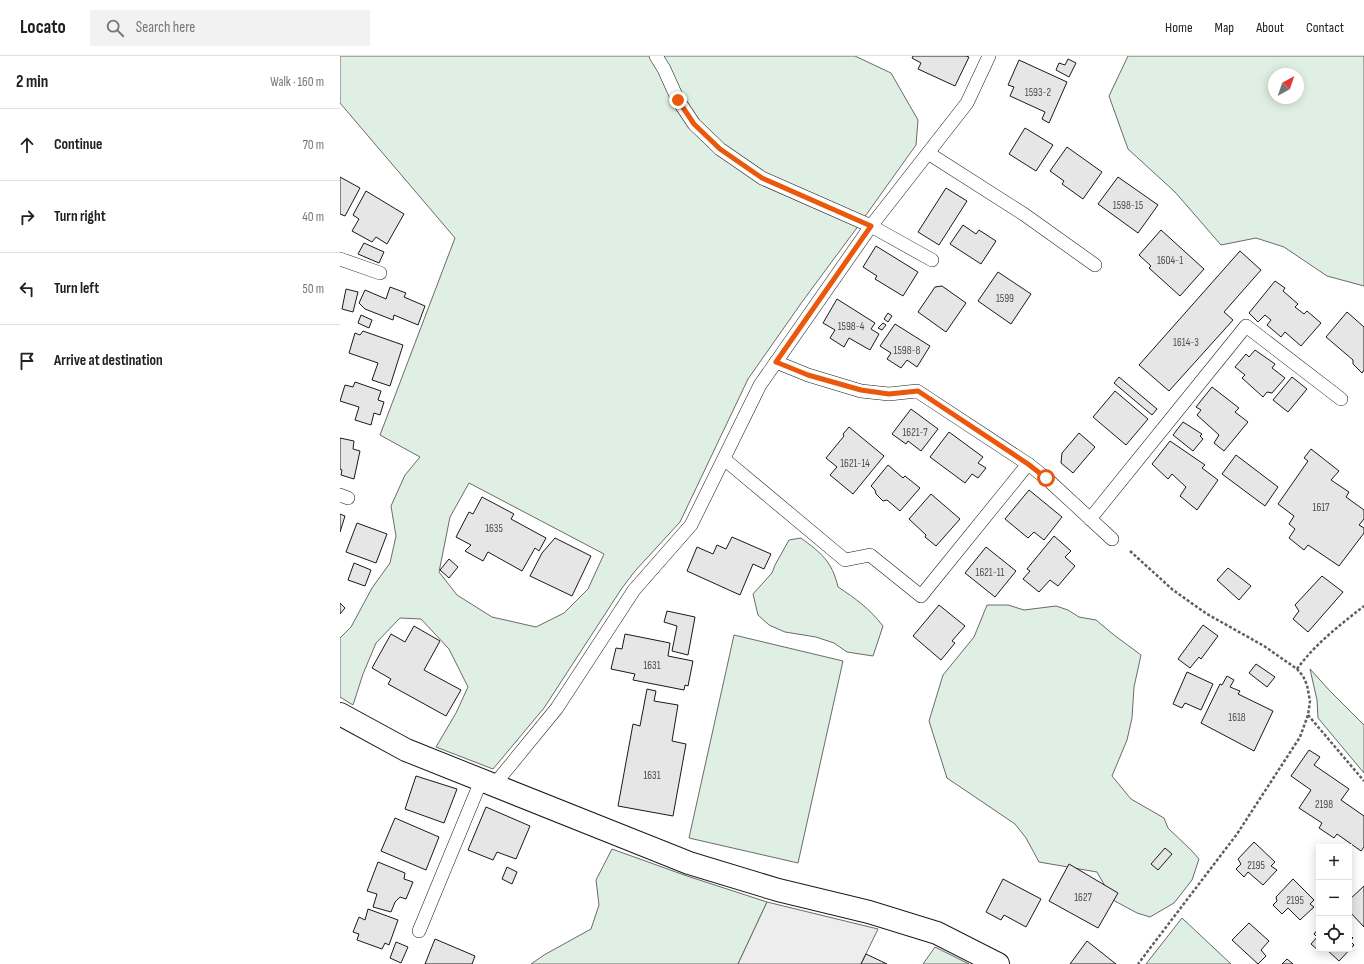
<!DOCTYPE html>
<html lang="en">
<head>
<meta charset="utf-8">
<style>
	:root { --surface:#fff; --page:#f2f2f2; --text:#202124; --muted:#757577; --line:#e0e0e0 }
	body { margin:0; font-family:"Sofia Sans Condensed",sans-serif; background:var(--page); color:var(--text) }
	.controls { position:absolute; right:12px; bottom:12px; display:grid; overflow:hidden; border-radius:0px; box-shadow:0 2px 10px #0003 }
	.controls button { width:36px; height:36px; display:grid; place-items:center; padding:0; border:0; border-bottom:1px solid var(--line); background:var(--surface); color:var(--text); font:20px sans-serif }
	.compass { position:absolute; left:928px; top:12px; width:36px; height:36px; border-radius:50%; background:var(--surface); box-shadow:0 2px 10px #0003; rotate:40deg }
	.stop { position:absolute; width:12px; height:12px; margin:-9px; border:3px solid #ea580c; border-radius:50%; background:#fff }
	.stop.end { background:#ea580c; border-color:#fff; box-shadow:0 1px 4px #0008 }
	.list { margin:0; padding:0; list-style:none }
	h2 { display:flex; justify-content:space-between; align-items:center; height:52px; margin:0; padding:0 16px; font-size:17px }
	h2 small { font-size:13px; font-weight:400; color:var(--muted) }
	.list li { display:grid; grid-template-columns:26px 1fr auto; gap:12px; align-items:center; box-sizing:border-box; height:72px; padding:0 16px; border-top:1px solid var(--line) }
	.list b { display:block; font-size:15px; white-space:nowrap }
	.list em { font-size:13px; font-style:normal; color:var(--muted) }
	.icon { flex:none; width:22px; height:22px; fill:none; stroke:currentColor; stroke-width:2; stroke-linecap:round; stroke-linejoin:round }
	.map { position:relative; flex:none; width:1024px; height:908px; overflow:hidden }
	header { display:flex; align-items:center; gap:24px; box-sizing:border-box; height:56px; padding:0 20px; background:var(--surface); border-bottom:1px solid var(--line) }
	header strong { font-size:19px }
	nav { display:flex; gap:22px; margin-inline-start:auto; font-size:14px }
	.search { width:280px; height:36px; background:var(--page); display:flex; align-items:center; gap:10px; box-sizing:border-box; padding:0 14px; border-radius:0px; color:var(--muted); font-size:15px }
	main { display:flex }
	aside { flex:1; background:var(--surface) }
	.map>svg:first-child { display:block }
	.green { fill:#e0efe3; stroke:#6a6a6a; fill-rule:evenodd }
	.parking { fill:#ededed; stroke:#6a6a6a }
	.building { fill:#e6e6e6; stroke:#1a1a1a }
	.lines { fill:none; stroke-linecap:round; stroke-linejoin:round }
	.service-casing { stroke:#1a1a1a; stroke-width:14 }
	.tertiary-casing { stroke:#1a1a1a; stroke-width:24 }
	.path { stroke:#5f5f5f; stroke-width:2.5; stroke-dasharray:3 2; stroke-linecap:butt }
	.service { stroke:#fff; stroke-width:13 }
	.tertiary { stroke:#fff; stroke-width:22 }
	.route { stroke:#ea580c; stroke-width:5 }
	.labels { text-anchor:middle; dominant-baseline:central; stroke-width:3; stroke-linejoin:round; paint-order:stroke }
	.number-label { font-size:11px; fill:#4d4d4d }
</style>
</head>
<body>
<header>
<strong>Locato</strong>
<div class="search"><svg class="icon" aria-label="search" viewBox="0 0 24 24"><circle cx="10" cy="10" r="6"/><path d="M15 15l6 6"/></svg>Search here</div>
<nav><a>Home</a><a>Map</a><a>About</a><a>Contact</a></nav>
</header>
<main>
<aside>
<h2>2 min<small>Walk · 160 m</small></h2>
<ul class="list">
<li><svg class="icon" aria-label="ahead" viewBox="0 0 24 24"><path d="M12 20V5M6 11l6-6 6 6"/></svg><div><b>Continue</b></div><em>70 m</em></li>
<li><svg class="icon" aria-label="right" viewBox="0 0 24 24"><path d="M7 20v-9h11M14 6l5 5-5 5"/></svg><div><b>Turn right</b></div><em>40 m</em></li>
<li><svg class="icon" aria-label="left" viewBox="0 0 24 24"><path d="M17 20v-9H6M10 6l-5 5 5 5"/></svg><div><b>Turn left</b></div><em>50 m</em></li>
<li><svg class="icon" aria-label="arrive" viewBox="0 0 24 24"><path d="M6 21V4h12l-3 4 3 4H6"/></svg><div><b>Arrive at destination</b></div></li>
</ul>
</aside>
<div class="map">
<svg width="1024" height="908" viewBox="0 0 1024 908">
	<rect width="100%" height="100%" fill="#fff"/>
	<g class="green">
		<path d="M0,0h515l36,17 27,47 -2,25 -60,84 -54,73 -54,77 -68,143 -45,49 -13,17 -78,120 -51,61 -57,-22 20,-34 12,-26 -19,-38 -28,-30 -21,-1 -24,25 -13,31 -10,31 -13,-8v-59l11,-11 21,-39 18,-25 6,-27 -5,-30 14,-31 15,-18 -40,-22 75,-197 -115,-135zM129,427l135,71 -16,35 -24,24 -28,14 -44,-10 -35,-22 -18,-23 11,-55z"/>
		<path d="M788,0h236v230l-37,-10 -43,-29 -28,-9 -35,7 -46,-53 -47,-43 -19,-53zM934,18h24v24h-24z"/>
		<path d="M461,482c20,15 31,23 37,49 17,11 32,22 45,39l-10,30 -26,-4 -13,-9 -18,-6 -31,-5 -16,-7 -11,-10 -5,-21 19,-21 3,-8 14,-25z"/>
		<path d="M647,549h21l16,5 32,-4 12,4 11,7 17,3 18,15 27,20 -7,32 -2,31 -5,22 -15,36 19,23 33,19 4,10 24,23 7,8 -7,21 -18,23 -24,14 -13,-4 -24,-13 -16,-28 -58,-10 -13,-24 -11,-14 -68,-46 -18,-57 14,-46 31,-38z"/>
		<path d="M394,579l109,26 -45,202 -109,-25z"/>
		<path d="M970,613l20,22 34,34v48l-46,-55 -1,-18z"/>
		<path d="M272,793l75,27 80,26 -29,62h-207l13,-9 47,-26 8,-24 -3,-25z"/>
		<path d="M842,862l49,46h-85z"/>
		<path d="M595,891l34,17h-46z"/>
	</g>
	<path class="parking" d="M427,846l111,27 -17,35h-123z"/>
	<g class="building">
		<path d="M573,0h53l3,1 -14,29 -37,-17 3,-6 -9,-5z"/>
		<path d="M728,3l8,4 -7,14 -13,-7 3,-7 6,2z"/>
		<path d="M679,4l48,22 -18,41 -7,-4 3,-7 -35,-16 4,-9 -6,-2z"/>
		<path d="M685,72l28,17 -17,26 -27,-17z"/>
		<path d="M727,91l35,25 -19,27 -21,-15 2,-3 -14,-10z"/>
		<path d="M0,121l20,11 -15,28 -5,-2z"/>
		<path d="M778,121l40,28 -20,28 -40,-29z"/>
		<path d="M606,132l21,13 -28,44 -21,-13z"/>
		<path d="M26,135l38,23 -17,30 -11,-7 -4,5 -20,-11 7,-12 -6,-4z"/>
		<path d="M623,169l13,9 3,-4 17,11 -15,23 -31,-20z"/>
		<path d="M821,174l43,39 -24,27 -31,-28 2,-2 -12,-11z"/>
		<path d="M24,187l20,9 -5,11 -21,-9z"/>
		<path d="M536,190l42,26 -15,24 -28,-17 2,-3 -14,-9z"/>
		<path d="M900,195l21,19 -37,42 9,8 -64,71 -30,-26z"/>
		<path d="M658,216l33,22 -20,30 -33,-23z"/>
		<path d="M935,225l10,7 -2,3 15,13 -3,3 9,7 3,-3 14,12 -20,23 -16,-14 -4,5 -14,-12 4,-5 -6,-5 -7,7 -9,-9z"/>
		<path d="M602,230l24,17 -20,29 -28,-20 17,-25z"/>
		<path d="M50,231l16,6 -2,4 21,9 -7,19 -24,-10 -1,5 -28,-11 -6,-6 6,-13 21,9z"/>
		<path d="M6,233l12,3 -5,20 -11,-3z"/>
		<path d="M497,243l38,24 -4,6 8,5 -9,16 -21,-12 -5,9 -14,-9 5,-8 -12,-7z"/>
		<path d="M1007,256l17,15v43l-2,3 -9,-9v-4l-27,-23z"/>
		<path d="M548,257l4,3 -4,6 -4,-3z"/>
		<path d="M21,259l11,5 -3,8 -11,-5z"/>
		<path d="M543,267l3,2 -4,5 -4,-2z"/>
		<path d="M555,268l35,22 -13,21 -10,-7 -6,8 -14,-9 4,-6 -11,-7z"/>
		<path d="M23,275l40,14 -13,41 -18,-6 6,-17 -29,-10 6,-20 5,2z"/>
		<path d="M915,294l20,14 -3,4 13,10 -13,15 -5,-1 -4,5 -21,-19 3,-3 -10,-8 11,-13 3,3z"/>
		<path d="M779,321l38,32 -5,6 -38,-32z"/>
		<path d="M952,321l15,12 -19,23 -15,-12z"/>
		<path d="M15,326l26,9 -3,9 6,2 -4,13 -6,-2 -3,12 -16,-5 4,-13 -19,-6 5,-16 8,2z"/>
		<path d="M872,331l27,21 -4,4 13,10 -24,29 -10,-8 5,-8 -22,-20 4,-5 -5,-3z"/>
		<path d="M775,335l33,28 -22,26 -33,-28z"/>
		<path d="M571,353l27,20 -17,22 -13,-10 -2,3 -14,-10z"/>
		<path d="M843,366l19,12 -2,2 3,3 -10,12 -20,-16z"/>
		<path d="M509,371l35,29 -31,38 -23,-19 7,-8 -11,-9 18,-22 -1,-2z"/>
		<path d="M609,376l34,25 -5,6 8,5 -8,10 -6,-4 -7,9 -35,-26z"/>
		<path d="M739,377l16,14 -22,26 -12,-10 1,-10z"/>
		<path d="M0,382l14,3 -1,8 7,2 -6,28 -13,-4 1,-5 -2,-1z"/>
		<path d="M830,385l35,24 -3,3 16,12 -21,30 -17,-14 6,-9 -14,-13 -4,5 -16,-15z"/>
		<path d="M971,393l28,22 -8,9 18,12 -3,5 18,13v9l-5,6 5,3v5l-25,33 -31,-21 -4,5 -15,-12 6,-9 -6,-5 5,-8 -16,-12 30,-43 -4,-3z"/>
		<path d="M896,399l42,32 -13,19 -43,-32z"/>
		<path d="M548,409l15,13 2,-2 15,12 -20,23 -13,-11 -4,1 -7,-7 -1,-4 -4,-4z"/>
		<path d="M689,434l33,27 -18,23 -10,-8 -6,6 -23,-19z"/>
		<path d="M591,438l29,25 -24,27 -11,-9 1,-2 -17,-16z"/>
		<path d="M142,441l32,17 -3,5 35,19 -7,13 -4,-3 -13,23 -34,-19 -5,9 -18,-10 6,-6 -15,-8 13,-25 4,2z"/>
		<path d="M0,458l5,2 -5,16z"/>
		<path d="M17,467l30,11 -11,29 -30,-11z"/>
		<path d="M714,480l17,15 -6,6 10,9 -17,20 -8,-6 -11,12 -16,-13 7,-8 -3,-2z"/>
		<path d="M392,481l39,17 -7,15 -11,-5 -13,31 -53,-24 10,-24 16,7 4,-9 9,4z"/>
		<path d="M215,482l36,18 -19,40 -42,-20 12,-23z"/>
		<path d="M646,491l30,24 -21,26 -30,-24z"/>
		<path d="M109,503l9,8 -9,11 -9,-8z"/>
		<path d="M14,507l17,7 -6,16 -17,-6z"/>
		<path d="M888,512l23,18 -12,14 -22,-20z"/>
		<path d="M982,520l21,16 -35,40 -15,-13 6,-8 -4,-6z"/>
		<path d="M0,547l5,5 -5,6z"/>
		<path d="M599,549l26,21 -13,15 3,2 -14,17 -28,-24z"/>
		<path d="M327,555l28,6 -7,38 -16,-4 5,-25 -13,-4z"/>
		<path d="M863,569l15,11 -17,23 -2,-2 -9,11 -12,-9z"/>
		<path d="M74,570l26,15 -16,29 37,20 -15,26 -58,-32 3,-5 -19,-11 19,-34 14,8z"/>
		<path d="M285,578l45,9 -2,13 25,5 -5,25 -3,-1 -1,5 -51,-10 2,-6 -24,-5 5,-21 6,1z"/>
		<path d="M916,608l19,13 -8,10 -18,-14z"/>
		<path d="M847,616l26,12 -12,26 -16,-7 -3,5 -9,-4z"/>
		<path d="M887,620l7,4 -4,7 10,4 -2,3 35,17 -19,40 -53,-28 19,-39 2,1z"/>
		<path d="M307,633l9,2 -2,10 24,4 -6,36 14,3 -13,72 -55,-10 15,-82 7,2z"/>
		<path d="M969,694l11,7 -6,8 35,24 -8,11 23,16v31l-3,4 -24,-17 -3,4 -15,-10 3,-5 -23,-15 12,-18 -20,-14z"/>
		<path d="M76,720l41,13 -13,34 -39,-14z"/>
		<path d="M146,751l44,19 -14,33 -19,-7 -4,8 -25,-10z"/>
		<path d="M55,762l44,19 -13,33 -45,-19z"/>
		<path d="M914,786l21,20 -4,4 6,4 -14,15 -15,-13 -4,5 -8,-8 5,-5 -3,-5z"/>
		<path d="M825,792l7,6 -14,16 -7,-6z"/>
		<path d="M38,806l27,11 -1,6 9,3 -7,17 -6,-2 -5,5 -4,10 -18,-5 4,-13 -10,-3z"/>
		<path d="M729,808l49,29 -20,35 -49,-27z"/>
		<path d="M167,811l10,5 -5,12 -10,-5z"/>
		<path d="M663,823l38,20 -15,28 -22,-12 -3,5 -15,-8z"/>
		<path d="M953,823l21,21 -4,4 4,3 -14,13 -12,-12 -6,6 -9,-9 4,-4 -1,-4z"/>
		<path d="M1024,830v41l-15,-16v-11z"/>
		<path d="M28,853l30,11 -9,25 -4,-2 -3,6 -25,-9 2,-6 -6,-2 6,-15 6,3z"/>
		<path d="M909,867l20,18 -8,9 5,6 -8,8 -26,-24z"/>
		<path d="M979,872v21h4l-3,3 -9,-8 6,-7 -3,-3z"/>
		<path d="M1009,878l4,4 -3,3 4,4 -15,16 -13,-12h23z"/>
		<path d="M95,883l40,17 -3,8h-47z"/>
		<path d="M747,885l29,23h-46z"/>
		<path d="M56,886l12,5 -7,16 -11,-5z"/>
		<path d="M526,898l21,10h-26z"/>
		<path d="M947,903l6,5h-11z"/>
	</g>
	<g class="lines">
		<g class="service-casing">
			<g id="service">
				<path d="M316,0l8,13 14,31 16,24 26,25 42,29 109,48 61,34"/>
				<path d="M588,97l97,62 70,50"/>
				<path d="M0,203l40,14"/>
				<path d="M384,403l121,101 25,-5 51,41 107,-132 -111,-73 -28,3 -28,-3 -53,-16 -32,-13"/>
				<path d="M688,408l18,14 66,61"/>
				<path d="M0,439l8,3"/>
				<path d="M750,463l156,-193 95,73"/>
				<path d="M154,729l63,-77 77,-118 57,-65 69,-140 111,-159 96,-123 22,-47"/>
				<path d="M79,875l62,-150"/>
			</g>
		</g>
		<g class="tertiary-casing">
			<path id="tertiary" d="M0,658l66,36 283,113 89,27 91,22 68,21 61,31"/>
		</g>
		<g class="path">
			<path d="M790,495l43,39 34,24 57,32 33,23 6,7 4,9 3,16 -2,14 -8,22 -63,97 -99,130"/>
			<path d="M957,613c18,-25 43,-44 67,-63"/>
			<path d="M968,659l56,66"/>
		</g>
		<use href="#service" class="service"/>
		<use href="#tertiary" class="tertiary"/>
	</g>
	<g class="lines">
		<path class="route" d="M338,44l16,24 26,25 42,29 109,48 -95,136 32,13 53,15 28,4 29,-3 110,73 18,14"/>
	</g>
	<g class="labels">
		<g class="number-label">
			<text x="698" y="36">1593-2</text>
			<text x="788" y="149">1598-15</text>
			<text x="830" y="204">1604-1</text>
			<text x="665" y="242">1599</text>
			<text x="511" y="270">1598-4</text>
			<text x="846" y="286">1614-3</text>
			<text x="567" y="294">1598-8</text>
			<text x="575" y="376">1621-7</text>
			<text x="515" y="407">1621-14</text>
			<text x="981" y="451">1617</text>
			<text x="154" y="472">1635</text>
			<text x="650" y="516">1621-11</text>
			<text x="312" y="609">1631</text>
			<text x="897" y="661">1618</text>
			<text x="312" y="719">1631</text>
			<text x="984" y="748">2198</text>
			<text x="916" y="809">2195</text>
			<text x="743" y="841">1627</text>
			<text x="955" y="844">2195</text>
		</g>
	</g>
</svg>
<div class="controls">
<button>+</button>
<button>−</button>
<button><svg class="icon" aria-label="locate" viewBox="0 0 24 24"><circle cx="12" cy="12" r="6"/><path d="M12 2v4M12 18v4M2 12h4M18 12h4"/></svg></button>
</div>
<svg class="compass" viewBox="-18 -18 36 36"><path d="M0-13l5 13h-10z" fill="#e53935"/><path d="M0 13l5-13h-10z" fill="#757577"/></svg>
<div class="stop" style="left:706px;top:422px"></div>
<div class="stop end" style="left:338px;top:44px"></div>
</div>
</main>
</body>
</html>
